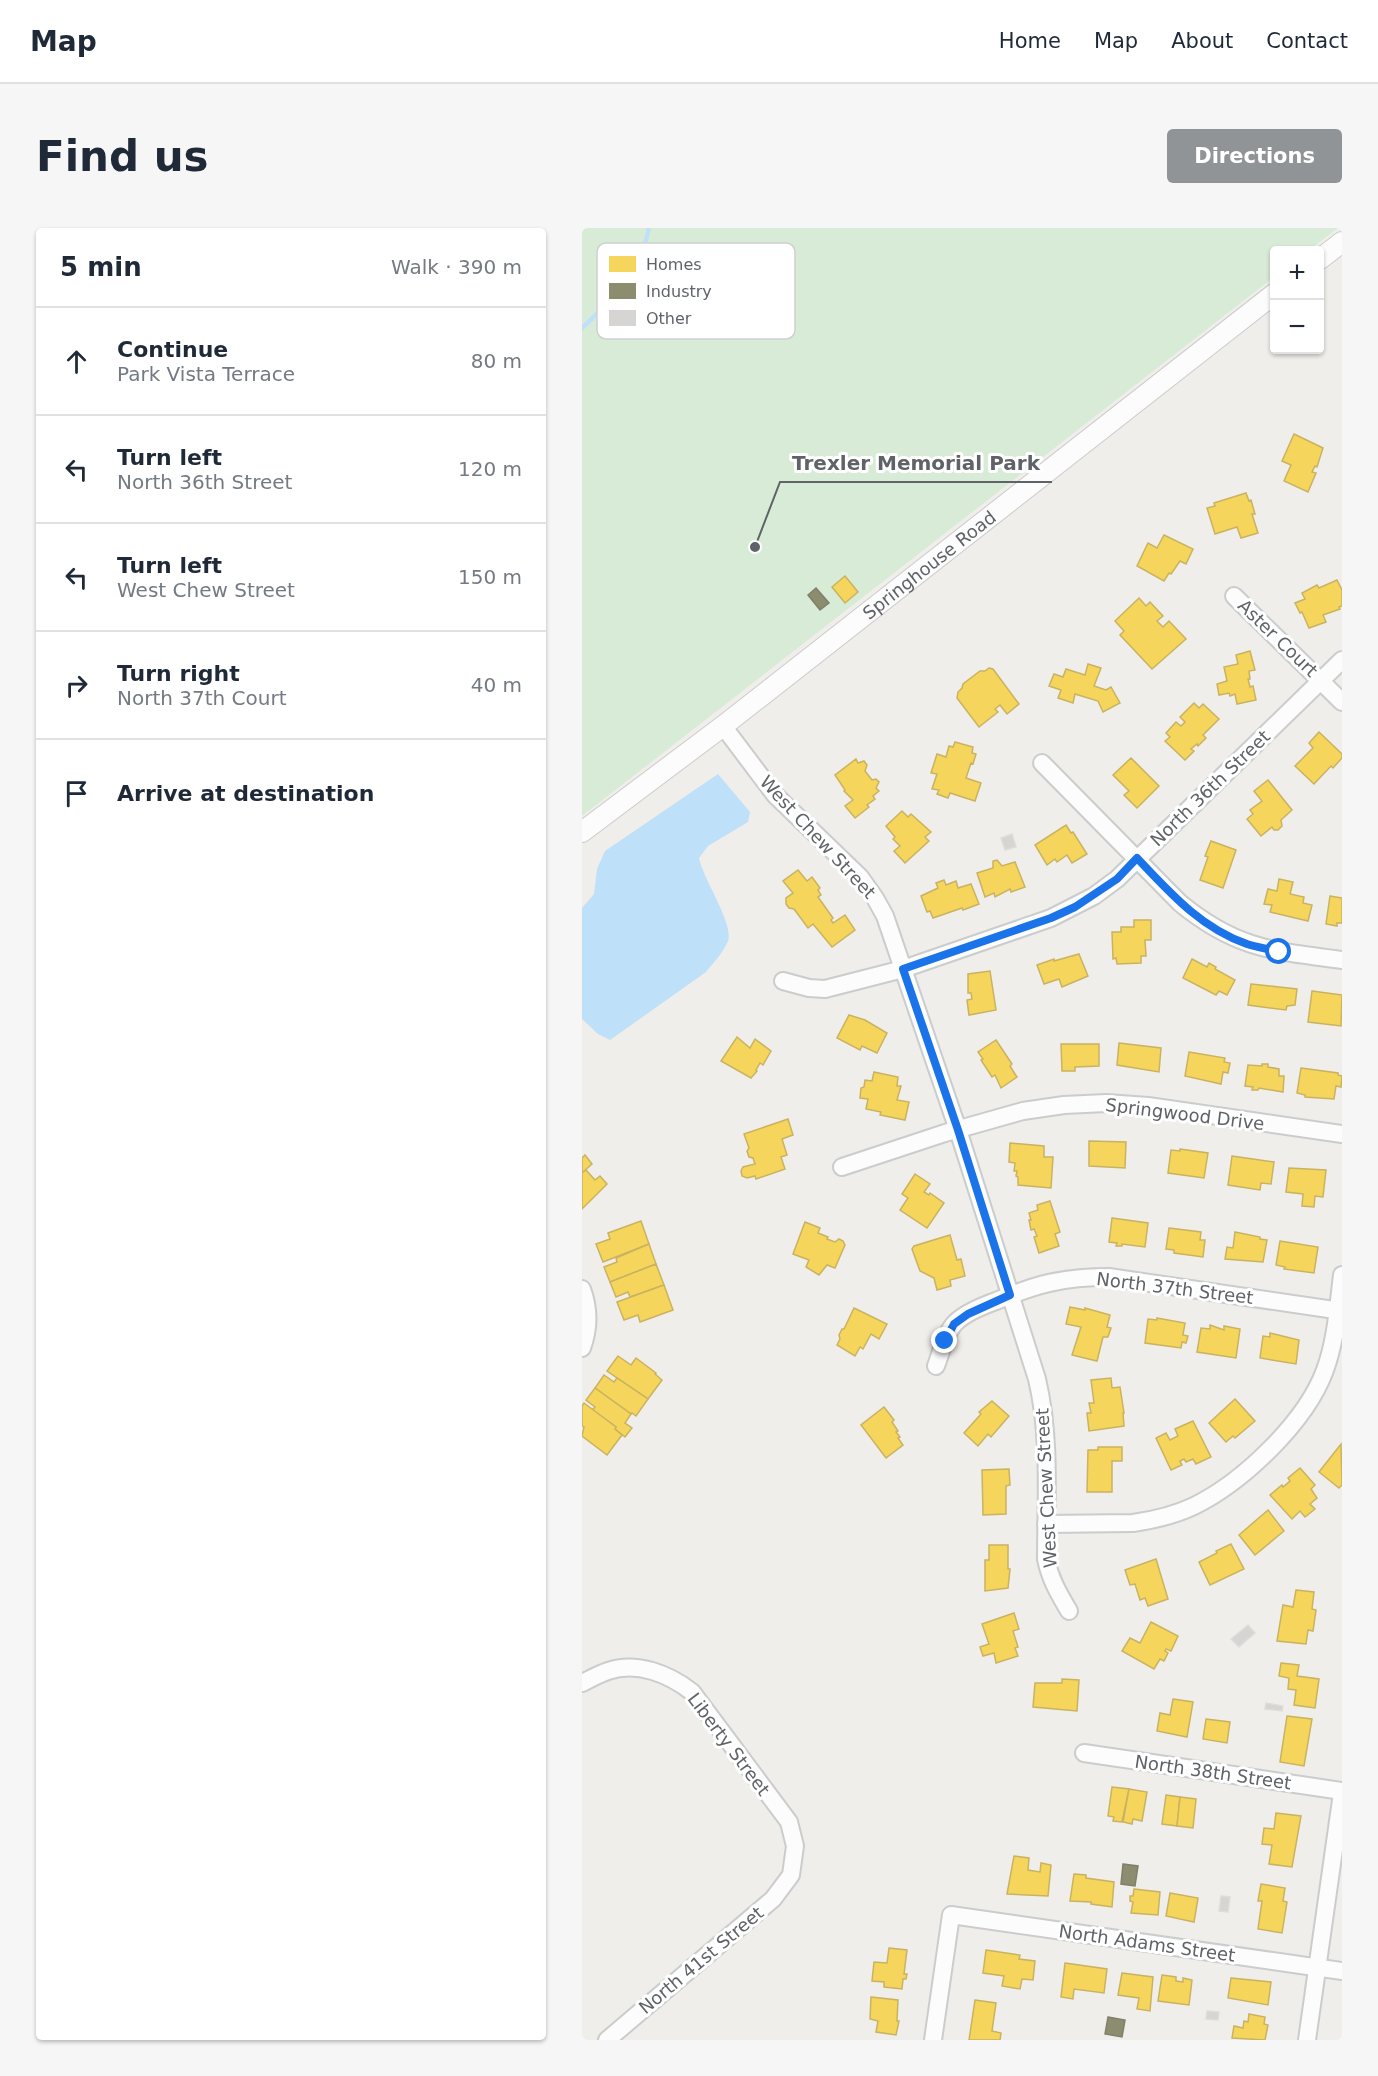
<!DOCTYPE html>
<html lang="en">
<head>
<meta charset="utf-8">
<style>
	:root { --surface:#fff; --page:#f6f6f7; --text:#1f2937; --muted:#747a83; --line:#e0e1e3; --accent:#919496 }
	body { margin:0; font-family:"DejaVu Sans",sans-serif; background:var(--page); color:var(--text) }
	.controls { position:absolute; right:18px; top:18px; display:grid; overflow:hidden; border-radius:6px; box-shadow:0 2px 4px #0004 }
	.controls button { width:54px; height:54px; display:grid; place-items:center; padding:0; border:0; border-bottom:2px solid var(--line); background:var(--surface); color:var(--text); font:30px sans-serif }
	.stop { position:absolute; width:18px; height:18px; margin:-14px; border:4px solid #1a73e8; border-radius:50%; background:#fff }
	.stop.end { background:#1a73e8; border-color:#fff; box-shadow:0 2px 6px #0008 }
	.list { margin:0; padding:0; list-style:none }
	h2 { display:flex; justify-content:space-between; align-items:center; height:78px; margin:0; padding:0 24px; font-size:26px }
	h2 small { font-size:20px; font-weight:400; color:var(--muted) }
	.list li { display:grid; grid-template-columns:39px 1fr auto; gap:18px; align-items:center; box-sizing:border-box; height:108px; padding:0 24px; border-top:2px solid var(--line) }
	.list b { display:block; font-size:22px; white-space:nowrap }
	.list p { margin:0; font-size:20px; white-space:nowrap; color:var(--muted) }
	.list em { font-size:20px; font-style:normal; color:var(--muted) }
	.icon { flex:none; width:33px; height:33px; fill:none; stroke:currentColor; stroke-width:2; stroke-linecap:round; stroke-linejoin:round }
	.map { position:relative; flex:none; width:760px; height:1812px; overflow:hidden; border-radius:6px }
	header { display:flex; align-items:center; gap:36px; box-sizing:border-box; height:84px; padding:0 30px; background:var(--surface); border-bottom:2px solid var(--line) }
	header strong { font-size:28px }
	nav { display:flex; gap:33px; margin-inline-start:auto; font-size:21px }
	.intro { display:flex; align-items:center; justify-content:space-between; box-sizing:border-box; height:144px; padding:0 36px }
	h1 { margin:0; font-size:42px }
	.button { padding:15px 27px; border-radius:6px; background:var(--accent); color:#fff; font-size:21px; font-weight:700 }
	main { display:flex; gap:36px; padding:0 36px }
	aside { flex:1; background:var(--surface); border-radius:6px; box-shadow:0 2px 4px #0004 }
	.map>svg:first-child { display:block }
	.green { fill:#d8ebd6 }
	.water { fill:#bfe0f9 }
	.homes { fill:#f6d55c; stroke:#c9b360; stroke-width:1.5 }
	.industry { fill:#8c8c6e; stroke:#7e806c; stroke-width:1.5 }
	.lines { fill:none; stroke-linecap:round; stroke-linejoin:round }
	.stream { stroke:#bfe0f9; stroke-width:4.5 }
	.building { fill:#d6d5d3; stroke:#deddd9; stroke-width:1.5 }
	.minor-casing { stroke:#cbcccc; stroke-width:20 }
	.tertiary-casing { stroke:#cbcccc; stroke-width:22 }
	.minor { stroke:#fdfcfc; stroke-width:16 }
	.tertiary { stroke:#fdfcfc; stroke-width:20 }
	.route { stroke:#1a73e8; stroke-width:8 }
	.labels { text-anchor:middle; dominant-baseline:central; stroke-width:6; stroke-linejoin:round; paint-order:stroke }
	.street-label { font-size:18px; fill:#5f6368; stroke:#fff }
	.key { fill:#fff; stroke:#cfd0d2; stroke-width:1.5 }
	.key-label { font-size:16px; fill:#5f6368 }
	.leader { fill:none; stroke:#5f6368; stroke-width:2 }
	.callout-dot { fill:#5f6368; stroke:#fff; stroke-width:2 }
	.callout-label { font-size:20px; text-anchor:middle; font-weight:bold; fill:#5f6368; stroke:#fff; stroke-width:6; stroke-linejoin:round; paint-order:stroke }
</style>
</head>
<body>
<header>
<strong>Map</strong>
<nav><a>Home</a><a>Map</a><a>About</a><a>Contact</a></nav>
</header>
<div class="intro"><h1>Find us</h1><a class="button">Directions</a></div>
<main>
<aside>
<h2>5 min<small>Walk · 390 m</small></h2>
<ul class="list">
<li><svg class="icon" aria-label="ahead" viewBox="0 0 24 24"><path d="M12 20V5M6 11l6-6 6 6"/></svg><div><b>Continue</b><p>Park Vista Terrace</p></div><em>80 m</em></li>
<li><svg class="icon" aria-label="left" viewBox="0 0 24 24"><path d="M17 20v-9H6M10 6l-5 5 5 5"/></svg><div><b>Turn left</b><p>North 36th Street</p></div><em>120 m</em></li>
<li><svg class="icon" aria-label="left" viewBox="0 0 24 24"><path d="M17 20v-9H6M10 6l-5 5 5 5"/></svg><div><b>Turn left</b><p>West Chew Street</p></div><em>150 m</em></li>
<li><svg class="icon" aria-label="right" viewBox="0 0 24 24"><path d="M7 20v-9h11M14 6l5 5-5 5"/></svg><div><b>Turn right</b><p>North 37th Court</p></div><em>40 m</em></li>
<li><svg class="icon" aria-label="arrive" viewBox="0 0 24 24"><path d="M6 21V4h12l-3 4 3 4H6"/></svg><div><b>Arrive at destination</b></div></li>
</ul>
</aside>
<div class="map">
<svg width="760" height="1812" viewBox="0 0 760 1812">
	<rect width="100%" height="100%" fill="#efeeea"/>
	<path class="green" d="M0,0h756l-29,22h-35v27l-692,539z"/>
	<path class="water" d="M136,546l32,38 -2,10 -40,24 -9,12c4,21 35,66 29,83 -5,12 -14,21 -22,31l-96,68 -12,-6 -16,-15v-111l12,-14 3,-25 8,-18z"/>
	<g class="homes">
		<path d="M712,206l29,14 -6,19 -2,-1 -3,6 4,1 -8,19 -24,-11 7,-16 -9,-4z"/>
		<path d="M664,265l3,8 2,-1 4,14h-3l6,19 -17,5 -4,-11 -22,7 -8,-26 8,-2 -1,-3z"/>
		<path d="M582,307l29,14 -7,15 -6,-3 -9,13 -2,-1 -5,8 -27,-15 11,-23 9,5z"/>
		<path d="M263,348l13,16 -13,11 -13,-16z"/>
		<path d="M755,352l5,10v16l-3,1 1,2 -17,6 3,7 -17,6 -7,-16 -2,1 -5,-10 10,-4 -3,-6 15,-8 2,3z"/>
		<path d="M557,370l7,8 4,-4 13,14 -6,5 6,6 6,-6 17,18 -34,30 -32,-34 4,-4 -9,-10z"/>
		<path d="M668,423l5,19 -6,1 1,8h-2l2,8 3,-1 3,14 -19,4 -2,-10 -5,2 -1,-3 -10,2 -2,-11 10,-3 -3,-14 14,-3 -2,-9z"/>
		<path d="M506,436l13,4 -7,18 12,4 5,-3 9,16 -17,9 -5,-11 -23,-7 -2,9 -15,-5 3,-8 -12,-4 5,-12 9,3 3,-8 19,6z"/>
		<path d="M407,440l4,1 26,35 -12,10 -7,-9 -5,4 3,3 -19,15 -22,-29 1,-6 4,-4 1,-4 17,-13h5z"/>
		<path d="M612,475l5,5 4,-4 16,15 -16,16 3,3 -8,8 -1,-2 -6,5 3,2 -9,9 -20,-19 5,-4 -4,-4 10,-11 5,4 4,-4 -5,-5z"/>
		<path d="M737,504l23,22v4l-9,10 -2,-2 -17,18 -19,-18 18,-18 -4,-5z"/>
		<path d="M373,514l18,5 -1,6 4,1 -3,10 -2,-1 -5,15 15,5 -6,18 -25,-8 -2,5 -11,-4 2,-4 -7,-1 5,-15 -6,-1 6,-19 9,3 3,-11 4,1z"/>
		<path d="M549,530l28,28 -22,22 -13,-13 5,-4 -16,-16z"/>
		<path d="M274,531l2,4 6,-2 3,4 -2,6 7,9 4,-1 3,3 -3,6 3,3 -6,5 2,3 -8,6 2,2 -14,11 -10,-12 8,-6 -9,-9 1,-1 -10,-15z"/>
		<path d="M686,552l24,30 -11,10 1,6 -4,4h-4l-2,-3 -11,9 -14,-17 6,-5 -3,-4 12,-9 -8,-10z"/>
		<path d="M320,583l6,6 3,-3 20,18 -6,5 4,4 -24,22 -11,-12 6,-5 -7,-7 2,-2 -9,-11z"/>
		<path d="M484,597l5,8 2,-1 14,22 -15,9 -5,-8 -10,7 -2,-3 -8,6 -12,-20z"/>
		<path d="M629,613l25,9 -13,38 -23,-8 8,-23 -3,-1z"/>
		<path d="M415,632l5,6 13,-4 10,25 -14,5 -1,-3 -15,8 -1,-4 -9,4 -8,-24 16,-5v-7z"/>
		<path d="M216,642l9,11 5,-4 8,11 -2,2 3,5 -3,2 15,21 -2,2 2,3 12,-8 10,15 -23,17 -19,-23 -5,4 -14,-19 -5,-1 -3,-4v-6l7,-5 -10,-12z"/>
		<path d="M697,651l14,3 -3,12 14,3 -1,6 9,2 -4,16 -38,-9 2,-7 -8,-1 4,-15 9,2z"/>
		<path d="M362,652l2,5 10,-4 2,7 13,-4 8,20 -16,6 -1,-2 -29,10 -3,-7 -3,1 -6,-16 17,-8 -2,-5z"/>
		<path d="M748,668l12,2v25h-5v3l-11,-2z"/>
		<path d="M552,692h17v20h-6l1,16h-5v7l-24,1 -1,-6 -3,1 -1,-27h9v-5h13z"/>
		<path d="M497,726l9,22 -26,11 -3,-8 -15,5 -7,-19 17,-6v2z"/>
		<path d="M610,731l15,8 2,-4 7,4 -1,2 20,11 -8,15 -8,-4 -3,4 -33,-17z"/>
		<path d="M408,743l6,39 -27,5 -2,-15 5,-1 -1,-6h-3v-19z"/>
		<path d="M669,756l46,5 -2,16 -8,1 -1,4 -38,-5z"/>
		<path d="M730,763l30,4 -1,31 -33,-4z"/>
		<path d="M267,787l16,5 22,13 -10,20 -15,-7 -2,4 -23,-12z"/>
		<path d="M155,809l13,11 5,-9 16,12 -8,14 -3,-2 -4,7 1,1 -6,7 -30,-17z"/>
		<path d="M414,812l16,24 -2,2 7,11 -16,11 -6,-13 -3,2 -11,-17 2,-1 -5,-7z"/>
		<path d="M537,815l42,5 -2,24 -42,-7z"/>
		<path d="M479,816h38v22l-24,1v4h-13z"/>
		<path d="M607,824l36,6 -1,4 6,1 -2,10 -5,-1 -2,12 -36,-8z"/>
		<path d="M680,836h6v3l11,2v7h5l-1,16 -24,-4 -1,2h-6l1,-3 -8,-1 3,-21 14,1z"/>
		<path d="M719,840l37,5v2l4,1 -1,11 -5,-1 -2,13 -29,-2v-2l-8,-2z"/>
		<path d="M292,844l24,5 -1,9h4l-4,14 12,2 -4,18 -25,-5 1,-3 -15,-3 2,-10 -8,-1 1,-10 3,-1 1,-7 7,1z"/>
		<path d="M206,891l5,16 -11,4 5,16 -6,2 4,12 -29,10 -1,-3 -8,2 -5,-2 -1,-5 2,-4 12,-3 -2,-6 -4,-1 -2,-6 2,-3 -5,-14z"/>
		<path d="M507,913l37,1 -1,26 -36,-2z"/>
		<path d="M428,915l34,3v11h9l-2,31 -33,-3v-8l-2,-1 1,-5h-3l1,-8 -6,-1z"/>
		<path d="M598,921l28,4 -4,25 -36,-5 3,-23 9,1z"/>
		<path d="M3,927l7,9 -10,9v-15z"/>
		<path d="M650,928l42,6 -3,22 -10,-1 -1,7 -32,-5z"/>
		<path d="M707,940l37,2 -3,27 -8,-1 -1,11 -12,-1 1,-12 -17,-2z"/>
		<path d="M4,942l9,10 5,-4 7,8 -25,25v-36z"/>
		<path d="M333,946l15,10 -6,8 5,3 1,-2 14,10 -17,25 -27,-18 8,-12 -6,-4z"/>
		<path d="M468,973l10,31 -5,2 4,12 -20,7 -5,-16 3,-1 -3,-7 -3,1 -2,-10h2l-2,-7 9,-3 -1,-5z"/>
		<path d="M530,990l36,5 -3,24 -23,-3v2h-6l1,-3 -8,-1z"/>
		<path d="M59,993l8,23 -46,18 -7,-18 14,-5 -2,-6z"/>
		<path d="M223,994l15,6 -2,5 10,4 -1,2 8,3 4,-3 4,2 2,4 -10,23 -8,-3 -8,10 -13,-8 3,-7 -16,-6z"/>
		<path d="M587,1000l32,4 -1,8h5l-2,17 -29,-4v-3l-8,-1z"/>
		<path d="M653,1004l25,5v2l7,1 -4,22 -38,-3 2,-12 6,1z"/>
		<path d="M368,1007l7,25 4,-1 4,17 -15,4 1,6 -14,4 -3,-12 -14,-7 -8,-22 2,-3z"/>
		<path d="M698,1013l38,6 -4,26 -30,-4 1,-2 -9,-2z"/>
		<path d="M67,1016l7,20 -46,18 -6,-15 13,-5 -1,-4z"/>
		<path d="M74,1036l8,21 -34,12 -2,-5 -12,5 -6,-15z"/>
		<path d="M82,1057l9,25 -33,12 -2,-7 -14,5 -7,-18z"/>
		<path d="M488,1079l15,3v-2l25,7 -3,12 4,1 -3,9h-5l-6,24 -25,-6 9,-28 -15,-3z"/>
		<path d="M272,1080l33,16 -8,15 -8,-5 -8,15 -3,-2 -5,9 -18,-11 3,-6 -1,-4 3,-6h2z"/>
		<path d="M575,1090l28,5 -2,12 5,1 -2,7 -4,-1 -1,6 -36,-5 3,-24 9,1z"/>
		<path d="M628,1097l14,5v-4l16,3 -4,29 -39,-6 4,-24 9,1z"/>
		<path d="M688,1105l29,7 -3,24 -36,-6 3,-22 7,1z"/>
		<path d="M36,1128l13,9 5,-7 20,15 -1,1 7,6 -14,19 -41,-28z"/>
		<path d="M22,1147l10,7 3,-4 31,21 -12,17 -4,-3 -1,1 -36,-26z"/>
		<path d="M529,1150l1,10 8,-1 4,26h-1l1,13 -35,5 -2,-18h4l-2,-10h5l-3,-23z"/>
		<path d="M13,1160l36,26 -6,9 7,5 -7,9 -10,-8 1,-2 -24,-17 3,-3 -9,-7z"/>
		<path d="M653,1171l20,22 -20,17 -2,-2 -7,6 -17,-19z"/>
		<path d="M410,1173l17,15 -18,21 -3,-3 -10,12 -14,-13 17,-19 -2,-2z"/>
		<path d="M2,1175l32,24 -1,2 7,6 -15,20 -25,-19 2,-9 -2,-1v-20z"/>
		<path d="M302,1179l10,13 -2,2 6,9 -2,1 4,5 -2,1 5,7 -17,13 -25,-33z"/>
		<path d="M611,1193l18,36 -15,7 -3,-5 -7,3 -2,-3 -4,2 2,4 -11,5 -15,-32 10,-5 4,7 8,-4 -3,-7z"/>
		<path d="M759,1216l1,41 -3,3 -20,-16z"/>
		<path d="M516,1219h24v14h-10v31h-25l1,-42h10z"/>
		<path d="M718,1240l15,17 -4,4 6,9 -7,6 5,5 -10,8 -5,-6 -8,8 -22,-24 12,-10 1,2 7,-6 -2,-3z"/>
		<path d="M427,1241l1,16 -4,1v28l-23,1 -1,-45z"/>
		<path d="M686,1282l16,21 -29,24 -16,-20z"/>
		<path d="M649,1316l13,25 -34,16 -11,-23 18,-9 -1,-2z"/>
		<path d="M407,1317h19v24h2l-2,19 -23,3v-31h4z"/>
		<path d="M574,1331l12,40 -20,7 -3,-8 -5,2 -5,-16 -5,1 -5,-15z"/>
		<path d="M714,1362l18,2 -2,17 4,1 -3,21 -5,-1 -2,14 -29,-3 6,-36 10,2z"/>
		<path d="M432,1385l5,16 -6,2 5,16 -3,1 3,8 -22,7 -2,-10 -11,3 -3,-9 9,-3 -7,-20z"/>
		<path d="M569,1394l27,14 -7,15 -5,-2 -1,2 3,2 -4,8 -4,-2 -6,10 -32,-18 8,-13 10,5z"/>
		<path d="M699,1435l18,2 -2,11 22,3 -4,29 -21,-3 2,-15 -8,-1 1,-11 -10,-2z"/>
		<path d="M480,1451l17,1 -2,31 -44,-4 2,-24h27z"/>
		<path d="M591,1471l20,3 -6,35 -30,-6 3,-18 10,2z"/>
		<path d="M705,1488l25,3 -8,47 -24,-4z"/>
		<path d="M624,1491l24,3 -3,21 -24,-4z"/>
		<path d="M530,1559l17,2 -7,33 -9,-1 1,-4 -6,-1z"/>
		<path d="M547,1561l18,3 -5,29 -9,-2 -1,5 -9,-2z"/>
		<path d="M584,1567l14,2 -3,29 -15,-2z"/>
		<path d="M598,1569l16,2 -3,29 -16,-2z"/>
		<path d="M694,1585l25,3 -9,51 -23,-3 3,-19 -10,-1 2,-16 10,1z"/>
		<path d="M432,1628l15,2 -1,12 12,2 1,-9 10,2 -3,31 -41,-2z"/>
		<path d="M492,1646l12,1v3l28,4 -2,25 -21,-3v-2l-21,-1z"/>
		<path d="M679,1656l24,4 -2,13 4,1 -5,31 -24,-4 4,-28h-4z"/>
		<path d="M552,1661l26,3 -2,23 -27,-2 2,-11 -3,-1v-5h3z"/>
		<path d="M588,1665l28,5 -4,24 -28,-6z"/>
		<path d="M307,1720l18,2 -3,24h3l-1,5h-3l-1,10 -18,-2v-5l-12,-1 2,-19 13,1z"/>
		<path d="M404,1722l34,5 -1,4 16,2 -2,19 -11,-1 -2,10 -18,-3 2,-10 -21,-3z"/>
		<path d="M483,1735l42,6 -3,24 -30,-4 -1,10 -12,-2z"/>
		<path d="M540,1745l31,4 -3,34 -13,-2 2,-11 -21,-3z"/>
		<path d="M580,1747l14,2v4l7,1v-4l9,2 -3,25 -31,-4z"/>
		<path d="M649,1750l40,4 -3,23 -40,-7z"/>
		<path d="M289,1769l27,3 -1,21h2l-3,14 -20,-3 2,-11 -8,-2z"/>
		<path d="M393,1772l21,3 -4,28 9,2 -1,7h-31z"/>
		<path d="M667,1786l16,3 -1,7 4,1 -3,15 -33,-2 2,-12 9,2 1,-7 4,1z"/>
	</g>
	<g class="industry">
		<path d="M234,360l13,15 -9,7 -12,-15z"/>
		<path d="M541,1636l15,2 -3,20 -14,-2z"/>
		<path d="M526,1789l17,3 -3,17 -17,-3z"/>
	</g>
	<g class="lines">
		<path class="stream" d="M0,100l55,-52 12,-48"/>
	</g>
	<g class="building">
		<path d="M430,606l4,13 -11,3 -4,-12z"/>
		<path d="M666,1397l7,8 -16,14 -8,-8z"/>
		<path d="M684,1475l17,3 -1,5 -17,-2z"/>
		<path d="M639,1668l9,1 -2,15 -9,-1z"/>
		<path d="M625,1783l12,1 -1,8 -12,-1z"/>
	</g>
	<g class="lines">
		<g class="minor-casing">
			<g id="minor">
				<path d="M652,368l108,106"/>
				<path d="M141,498l52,69 85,82 15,21 10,18 73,214 79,249c14,59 9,120 9,180 4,20 13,35 23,52"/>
				<path d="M460,535l138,140c56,46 93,48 162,57"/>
				<path d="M201,753l26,7 16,1 78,-20 148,-51 43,-22 23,-17 225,-219"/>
				<path d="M260,939l103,-34 78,-22 41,-6 42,-2 42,3 194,28"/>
				<path d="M0,1061c7,19 7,40 0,59"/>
				<path d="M354,1138c5,-13 9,-32 19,-43 10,-10 27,-17 41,-22 41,-17 67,-24 113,-24l233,34"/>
				<path d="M464,1296l87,-1c21,-3 42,-8 61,-17 49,-24 112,-84 131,-136 11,-30 13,-63 17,-95"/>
				<path d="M0,1455c8,-4 17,-9 26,-12 29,-10 61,3 84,21l97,130 6,24 -4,29 -18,24 -166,141"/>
				<path d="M502,1525l258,38"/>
				<path d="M351,1812l18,-125 391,56"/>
				<path d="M725,1812l35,-247"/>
			</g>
		</g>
		<g class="tertiary-casing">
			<g id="tertiary">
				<path d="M738,31l22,-17"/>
				<path id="s1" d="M0,604l141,-106 551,-432"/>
			</g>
		</g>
		<use href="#minor" class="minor"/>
		<use href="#tertiary" class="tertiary"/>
	</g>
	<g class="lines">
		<path class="route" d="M363,1113l9,-17 14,-10 42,-19 -52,-165 -55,-161 148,-51 24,-11 42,-28 20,-21c33,35 64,70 110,86 10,3 21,5 32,8"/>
	</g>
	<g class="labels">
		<g class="street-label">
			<text stroke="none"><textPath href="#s1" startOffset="438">Springhouse Road</textPath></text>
			<text transform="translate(696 410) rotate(44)">Aster Court</text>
			<text transform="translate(628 560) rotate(-44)">North 36th Street</text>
			<text transform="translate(236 609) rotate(47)">West Chew Street</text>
			<text transform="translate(603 886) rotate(7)">Springwood Drive</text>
			<text transform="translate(593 1060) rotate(7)">North 37th Street</text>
			<text transform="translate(464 1260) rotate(-93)">West Chew Street</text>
			<text transform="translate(147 1516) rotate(53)">Liberty Street</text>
			<text transform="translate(631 1544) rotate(8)">North 38th Street</text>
			<text transform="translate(565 1715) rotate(8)">North Adams Street</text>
			<text transform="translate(119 1732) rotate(-40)">North 41st Street</text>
		</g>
	</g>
	<rect x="15" y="15" width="198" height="96" rx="9" class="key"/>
	<rect x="27" y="28" width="27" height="16" fill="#f6d55c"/>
	<rect x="27" y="55" width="27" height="16" fill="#8c8c6e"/>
	<rect x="27" y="82" width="27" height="16" fill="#d6d5d3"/>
	<g class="key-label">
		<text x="64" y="42">Homes</text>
		<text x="64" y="69">Industry</text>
		<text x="64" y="96">Other</text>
	</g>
	<path class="leader" d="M173 319L198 254H470"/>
	<circle class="callout-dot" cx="173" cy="319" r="6"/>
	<g class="callout-label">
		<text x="334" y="242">Trexler Memorial Park</text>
	</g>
</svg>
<div class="controls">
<button>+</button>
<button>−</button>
</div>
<div class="stop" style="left:697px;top:724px"></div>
<div class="stop end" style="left:363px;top:1113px"></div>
</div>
</main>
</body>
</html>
